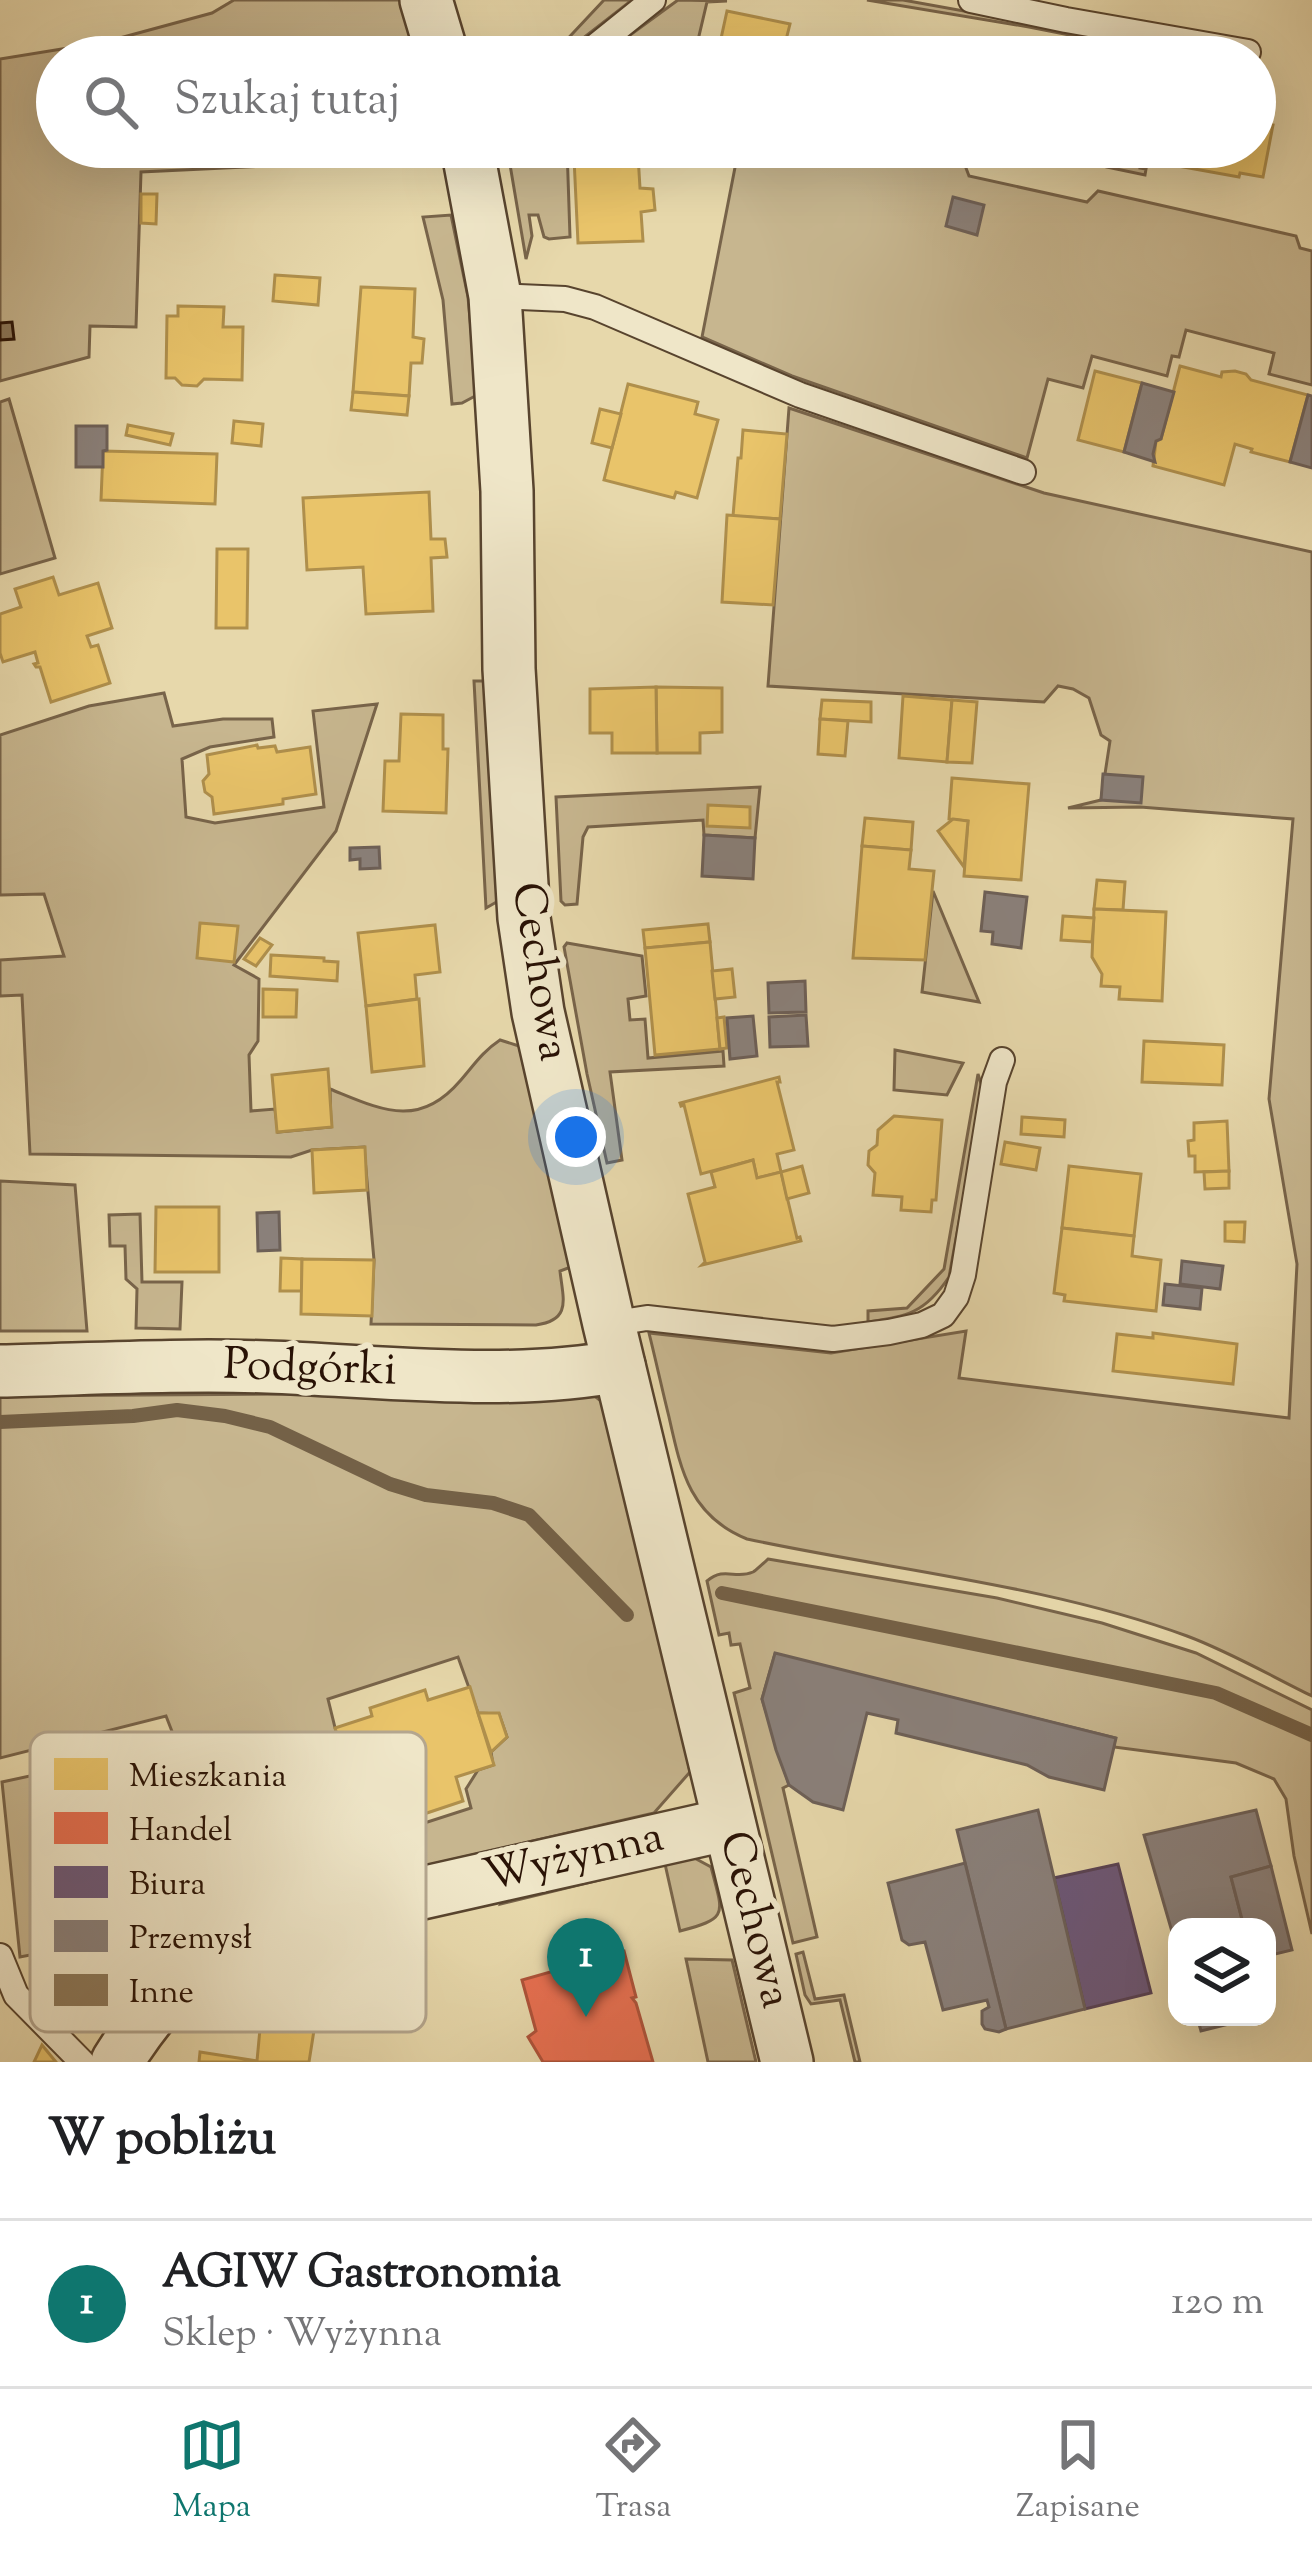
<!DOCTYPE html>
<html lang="pl">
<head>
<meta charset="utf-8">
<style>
	:root { --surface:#fff; --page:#f2f2f2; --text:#202124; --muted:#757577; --line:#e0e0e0; --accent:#0f766e }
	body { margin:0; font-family:"Sorts Mill Goudy",serif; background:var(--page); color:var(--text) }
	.controls { position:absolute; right:36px; bottom:36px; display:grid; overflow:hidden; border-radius:24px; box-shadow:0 12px 48px #0002 }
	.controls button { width:108px; height:108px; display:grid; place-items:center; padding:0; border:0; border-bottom:3px solid var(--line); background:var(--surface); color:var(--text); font:60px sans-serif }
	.you { position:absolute; left:576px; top:1137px; width:42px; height:42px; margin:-30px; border:9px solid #fff; border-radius:50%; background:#1a73e8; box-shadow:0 0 0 18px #1a73e833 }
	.badge { display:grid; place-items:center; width:78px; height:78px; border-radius:50%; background:var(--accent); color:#fff; font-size:39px; font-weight:700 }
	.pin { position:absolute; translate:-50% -99px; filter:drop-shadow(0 3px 6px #0008) }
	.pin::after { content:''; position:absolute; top:63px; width:42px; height:36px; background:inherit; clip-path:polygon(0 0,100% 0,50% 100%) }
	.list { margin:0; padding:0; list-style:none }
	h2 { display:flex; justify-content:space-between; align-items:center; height:156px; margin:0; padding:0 48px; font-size:51px }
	h2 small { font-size:39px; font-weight:400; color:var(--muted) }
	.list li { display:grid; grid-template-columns:78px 1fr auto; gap:36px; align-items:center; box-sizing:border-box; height:168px; padding:0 48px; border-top:3px solid var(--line) }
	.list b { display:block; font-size:45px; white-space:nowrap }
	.list p { margin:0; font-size:39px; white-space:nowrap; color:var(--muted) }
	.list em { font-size:39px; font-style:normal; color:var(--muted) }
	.icon { flex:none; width:66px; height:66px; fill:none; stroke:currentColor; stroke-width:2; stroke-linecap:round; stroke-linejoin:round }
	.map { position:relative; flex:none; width:1312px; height:2062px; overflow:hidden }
	.search { position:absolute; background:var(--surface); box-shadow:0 12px 48px #0002; left:36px; right:36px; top:36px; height:132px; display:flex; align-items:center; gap:30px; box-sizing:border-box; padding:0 42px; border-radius:66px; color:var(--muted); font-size:45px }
	.sheet { height:324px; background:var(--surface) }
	nav { display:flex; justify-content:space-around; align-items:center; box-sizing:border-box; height:168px; border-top:3px solid var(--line); background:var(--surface); font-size:33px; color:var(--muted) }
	nav a { display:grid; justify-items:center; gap:6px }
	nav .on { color:var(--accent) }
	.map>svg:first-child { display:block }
	.green { fill:#c7b68f; stroke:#78644a; stroke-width:3 }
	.homes { fill:#e9c46a; stroke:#af8f4c; stroke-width:3 }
	.shops { fill:#e76f51; stroke:#ae533a; stroke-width:3 }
	.offices { fill:#6d597a; stroke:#594457; stroke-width:3 }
	.industry { fill:#8a817c; stroke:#6d6058; stroke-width:3 }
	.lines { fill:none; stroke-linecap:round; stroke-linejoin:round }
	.stream { stroke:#746147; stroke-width:14 }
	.building { fill:#8c795b; stroke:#291205; stroke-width:3 }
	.lane-casing { stroke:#58442e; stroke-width:28 }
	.street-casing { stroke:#58442e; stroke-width:56 }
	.lane { stroke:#efe6c8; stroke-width:24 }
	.street { stroke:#efe6c8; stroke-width:51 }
	.labels { text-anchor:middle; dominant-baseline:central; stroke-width:12; stroke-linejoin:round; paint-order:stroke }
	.street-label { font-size:45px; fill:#291205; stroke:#efe6c8 }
	.key { fill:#efe6c8; stroke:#b4a68e; stroke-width:3 }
	.key-label { font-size:33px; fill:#291205 }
</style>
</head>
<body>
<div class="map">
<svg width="1312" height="2062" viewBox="0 0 1312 2062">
	<rect width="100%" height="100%" fill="#e7d8ab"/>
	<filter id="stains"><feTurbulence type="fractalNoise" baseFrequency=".00167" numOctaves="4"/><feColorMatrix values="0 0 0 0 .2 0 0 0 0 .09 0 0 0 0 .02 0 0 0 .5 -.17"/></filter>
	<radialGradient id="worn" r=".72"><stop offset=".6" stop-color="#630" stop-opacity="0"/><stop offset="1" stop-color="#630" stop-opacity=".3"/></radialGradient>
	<g class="green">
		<path d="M234,0h171l15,57h-363v90h382l-1,8 -5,3 -292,14 -5,155 -46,-1 -1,31 -89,24v-322l105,-17 107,-29z"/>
		<path d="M604,0h28l-73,57h-25l25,-9z"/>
		<path d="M678,0l49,1 -20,1 -13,55h-94z"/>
		<path d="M867,0h36l317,57h-39l-152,-30z"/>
		<path d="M507,147h60l3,90 -21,2 -5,-2 -6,-22h-9l3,21 -6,23z"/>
		<path d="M739,147h177l47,13 6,16 118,26 11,-11 198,45 4,12 12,3v134l-43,-11 5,-21 -88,-23 -7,27 -7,-1 -5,20 -75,-20 -9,32 -35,-9 -21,79 -235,-82 -90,-39z"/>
		<path d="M1111,147h28l-3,13 5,2 -1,6 6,1 -1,6 -38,-8z"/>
		<path d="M451,215l17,82 9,98 -15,8 -10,1 -9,-104 -20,-83z"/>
		<path d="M9,399l46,159 -55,16v-172z"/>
		<path d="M789,408l255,85 268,59v1144c-41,-20 -82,-44 -125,-60 -138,-51 -296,-66 -440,-97 -57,-23 -66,-68 -78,-122 -7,-28 -13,-56 -20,-84l182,20 135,-22 -7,47 330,40 8,-154 -28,-165 24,-280 -153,-12 -72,1 33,-8 9,-59 -9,-6 -12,-37 -16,-9 -15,-3 -14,16 -276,-16z"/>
		<path d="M474,681h14l12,219 -14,8z"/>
		<path d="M164,693l9,33 50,-7h49l2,18 -64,10 -28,12 4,58 29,6 109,-16 -11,-96 64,-7 -41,127 -102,134 25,14 -1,62 -9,14 2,56 24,-2 3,23 53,-5 -1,-38c50,20 88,41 130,-8 14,-16 22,-29 40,-41l19,6 52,221 -11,4c3,28 12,49 -24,54l-165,-1 3,-64 -10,-113 -52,3 -21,7 -261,-3 -8,-159 -22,1v-36l64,-4 -20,-62 -44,1v-160l89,-29z"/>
		<path d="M760,787l-5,51 -51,-3 -1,-15 -115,7 -5,10 -6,67 -12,1 -4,-4 -5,-104z"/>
		<path d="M933,891l46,111 -57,-10z"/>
		<path d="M567,943l75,13 4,40 -18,3 2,21 15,-1 3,39 75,-7 1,15 -114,6 12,88 -15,3 -20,-89 -23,-127z"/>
		<path d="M895,1050l68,13 -16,32 -53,-5z"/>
		<path d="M978,1074l5,16 -34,187c-24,36 -41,39 -81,45v-11l39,-3 37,-39z"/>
		<path d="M0,1181l75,4 12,146h-87z"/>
		<path d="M140,1214l2,68h40l-2,47 -44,-1 1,-39 -11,-10 -1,-33h-15l-1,-31z"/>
		<path d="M447,1393l145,1 9,7 68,264 21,107 -36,41 -385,89 -9,-26 211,-68 -5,-19 12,-19 15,-5 -2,-13 16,-15 -8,-23 -21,-1 -20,-56 -130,42 12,49 -109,35 5,20 -8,15 -20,6 -42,-108 -166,42v-362z"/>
		<path d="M768,1559l229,39 105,25 94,30 116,57v224l-18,-78 -8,-57 -12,-20 -38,-16 -122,-16 1,-9 -340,-84 -13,45 27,86 -6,3 34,149 -24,6 -59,-250 16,-5 -10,-44 -9,1 -2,-12 -10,2 -12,-54c18,-15 28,-1 46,-9 2,-1 13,-11 15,-13z"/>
		<path d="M141,1752l17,60 -88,28 27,102 -77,15 -18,-175z"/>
		<path d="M687,1854l24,13c12,47 19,51 -31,64l-15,-67 -164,40 11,-18z"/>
		<path d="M803,1952l12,47 29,-4 16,67h-5l-15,-62 -29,4 -6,-9 -9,-41z"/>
		<path d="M686,1959l46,1 24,102h-48z"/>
	</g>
	<g class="homes">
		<path d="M727,11l63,13 -7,28 11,1 -1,4h-76z"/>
		<path d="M1255,122l18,3 -10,52 -23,-4 -1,4 -72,-13 4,-17h84z"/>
		<path d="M638,155l2,33 13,1 2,21 -14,2 2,29 -65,2 -4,-85z"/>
		<path d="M141,194h16l-1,30 -15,-1z"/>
		<path d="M275,275l45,3 -2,27 -45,-4z"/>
		<path d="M361,287l54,2 -2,48 11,2 -2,24h-11l-2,33 -56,-4z"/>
		<path d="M178,306l46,1 -1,20h20l-1,53 -38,-1 -7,7 -15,-1 -7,-7h-9l1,-62h11z"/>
		<path d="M1180,366l41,11 1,-5 13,-1 11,3 5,6 57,15 -18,67 -39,-10 1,-3 -17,-5 -11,41 -71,-19 3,-25 5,-2z"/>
		<path d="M1095,371l47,12 -18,69 -46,-12z"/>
		<path d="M628,384l70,18 -3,12 23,6 -21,78 -21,-6 -2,6 -70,-18z"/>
		<path d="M353,392l56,4 -2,19 -56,-5z"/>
		<path d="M600,409l21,5 -9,34 -20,-5z"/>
		<path d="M234,421l29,3 -2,22 -29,-3z"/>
		<path d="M128,425l45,9 -3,11 -44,-10z"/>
		<path d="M743,430l44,4 -7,85 -47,-3 5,-58h3z"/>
		<path d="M103,451l114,3 -2,50 -114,-4z"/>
		<path d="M429,492l2,47h14l2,18 -16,1 2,53 -67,3 -3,-47 -56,3 -4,-72z"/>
		<path d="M727,515l53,4 -7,86 -51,-3z"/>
		<path d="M217,549h31l-1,79h-31z"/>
		<path d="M53,577l6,18 39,-12 14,45 -25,8 4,11 7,-2 12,38 -59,19 -11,-35h-4l-2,-3 4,-1 -3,-11 -32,10 -3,-9v-39l21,-7 -6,-18z"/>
		<path d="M656,687l66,1v44l-22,1v20h-43z"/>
		<path d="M656,687l1,66h-45v-20h-22v-44z"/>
		<path d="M903,696l49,4 -5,62 -48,-4z"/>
		<path d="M822,700l49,2v20l-51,-3z"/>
		<path d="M952,700l25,2 -5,61 -25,-1z"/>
		<path d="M401,714l42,1v34h5l-2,64 -63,-2 2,-50h14z"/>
		<path d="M820,719l28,2 -3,35 -27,-2z"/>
		<path d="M257,745l1,3 17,-2 2,6 33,-5 6,47 -33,5v5l-69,10 -2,-17 -7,-5 -2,-11 6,-7 -2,-19z"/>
		<path d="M952,778l77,6 -8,96 -57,-4 4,-55 -19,-2z"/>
		<path d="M708,805l42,2v21l-43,-2z"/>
		<path d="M865,818l48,4 -2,28 -49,-4z"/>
		<path d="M953,819l15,2 -4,46 -26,-36z"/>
		<path d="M862,846l49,4 -2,19 25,2 -9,89 -72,-2z"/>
		<path d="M1097,880l28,2 -2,28 -29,-1z"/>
		<path d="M1094,909l72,3 -4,89 -43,-2 1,-12 -19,-1 1,-12 -10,-17z"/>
		<path d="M1063,916l31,2 -2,24 -31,-2z"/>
		<path d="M200,923l38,3 -4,36 -37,-4z"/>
		<path d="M708,924l2,18 -65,6 -2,-18z"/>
		<path d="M435,925l5,47 -25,3 2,24 -51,7 -8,-73z"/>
		<path d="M260,938l12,7 -16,21 -12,-7z"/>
		<path d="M710,942l10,107 -65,6 -10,-107z"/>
		<path d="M271,955l53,3v3l14,1 -1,19 -67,-5z"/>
		<path d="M732,969l3,28 -20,2 -3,-28z"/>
		<path d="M263,989l34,1 -1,27h-33z"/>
		<path d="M419,999l5,67 -52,6 -6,-66z"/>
		<path d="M724,1017l3,31 -7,1 -3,-31z"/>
		<path d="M1144,1041l80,4 -2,40 -80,-3z"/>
		<path d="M328,1069l4,58 -55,5 -5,-57z"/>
		<path d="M779,1077l1,5h-3l17,68 -17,4 4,18 -24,6 -4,-18 -52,14 -17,-69 -3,1 -1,-3z"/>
		<path d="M894,1116l48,4 -6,80h-4l-1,12 -30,-2 1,-13 -29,-2 2,-22 -7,-8 1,-14 8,-6 1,-15z"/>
		<path d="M1022,1117l43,3 -1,17 -43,-3z"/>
		<path d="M1227,1121l2,50 -34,1v-16h-6l-1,-15 6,-1v-17z"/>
		<path d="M1005,1142l35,6 -4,22 -35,-6z"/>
		<path d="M365,1147l2,43 -53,3 -2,-43z"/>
		<path d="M753,1160l4,18 24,-6 16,66 3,-1 1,4 -99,24 3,-3 -17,-68 27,-7 -4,-15z"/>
		<path d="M802,1166l7,27 -22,6 -6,-27z"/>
		<path d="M1069,1166l72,8 -7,62 -72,-8z"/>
		<path d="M1229,1171v17l-24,1 -1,-17z"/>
		<path d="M156,1207h63v65h-64z"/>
		<path d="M1225,1222h20l-1,20 -19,-1z"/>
		<path d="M1062,1228l72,8 -2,20 29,4 -5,51 -92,-10 1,-6 -11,-2z"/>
		<path d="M281,1258l21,1v32h-22z"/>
		<path d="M302,1259l72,1 -2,56 -71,-2z"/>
		<path d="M1153,1333l84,11 -4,40 -120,-13 4,-37 36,4z"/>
		<path d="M470,1687l24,78 -38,12 7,24 -54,18 -8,-27 -42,13 -24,-77 37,-12 -2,-8 55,-18 3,10z"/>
		<path d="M478,1713h21l8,24 -16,15z"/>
		<path d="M261,2018l54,6 -6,38h-110l1,-10 57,9z"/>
		<path d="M42,2045l14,17h-22z"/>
	</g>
	<path class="shops" d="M624,1951l12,46 -4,1 4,5 17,59h-110l-15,-25 8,-6 -14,-51z"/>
	<path class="offices" d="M1118,1864l33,129 -66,16 -31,-131z"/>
	<g class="industry">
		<path d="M953,197l31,8 -7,30 -31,-9z"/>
		<path d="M1142,383l32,9 -13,47 -5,2 -3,13 2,8 -31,-10z"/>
		<path d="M1308,395l4,1v72l-22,-6z"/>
		<path d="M76,426h31v24l-4,1v16h-27z"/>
		<path d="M1103,774l40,3 -2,26 -40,-3z"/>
		<path d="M704,835l51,3 -2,41 -51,-3z"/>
		<path d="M379,847l1,21 -20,1v-10l-10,1v-12z"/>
		<path d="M985,892l42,5 -6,51 -29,-4 1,-12 -12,-1z"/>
		<path d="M805,981l1,31 -37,1 -1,-30z"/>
		<path d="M806,1015l2,31 -38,1 -1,-30z"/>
		<path d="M753,1016l4,40 -27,3 -3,-41z"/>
		<path d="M279,1212l1,38 -22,1 -1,-38z"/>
		<path d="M1182,1261l41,5 -3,23 -40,-5z"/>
		<path d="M1165,1284l37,4 -2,21 -37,-4z"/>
		<path d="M775,1653l341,85 -12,52 -55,-13 -22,-12 -131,-32 2,-13 -31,-7 -24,97 -30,-8 -24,-17 -13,-35 -14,-51z"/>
		<path d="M1038,1810l47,199 -79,20 -49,-199z"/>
		<path d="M1256,1810l15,56 -40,11 13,50h-67v22l-33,-114z"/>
		<path d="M965,1863l41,166 -7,3 -14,-3 -3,-5v-13l7,-4 -2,-7 -44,10 -18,-68 -16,3 -7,-5 -14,-57z"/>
		<path d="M1271,1866l21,84 -25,6v-29h-23l-13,-50z"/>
		<path d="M1197,2017h60l-56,14z"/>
	</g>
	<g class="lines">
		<g class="stream">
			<path d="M0,1422l133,-6 44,-6 48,6 45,11 120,57 36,11 67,8 36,12 98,100"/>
			<path d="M722,1593l494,100 96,42"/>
		</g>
	</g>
	<path class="building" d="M12,322l2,17 -14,1v-17z"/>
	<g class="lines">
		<g class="lane-casing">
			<g id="lane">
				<path d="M971,0l95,20 182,32"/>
				<path d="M582,57l71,-57"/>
				<path d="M495,296l70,3 30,8 205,88 223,77"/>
				<path d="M609,1324l38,-6 186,21 56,-7 33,-7 21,-10 13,-18 7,-22 31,-193 8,-22"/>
				<path d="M0,1956l16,39 66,67"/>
			</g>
		</g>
		<g class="street-casing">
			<g id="street">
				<path d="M426,0l17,57"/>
				<path d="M467,147l28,149 12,195 2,178 15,249 14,94 71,312 178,738"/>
				<path d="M0,1371c89,-2 179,-7 268,-4 112,4 241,20 351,-1"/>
				<path d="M117,2062c29,-47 64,-89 113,-117 17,-9 37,-14 54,-21l445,-100"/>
			</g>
		</g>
		<use href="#lane" class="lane"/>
		<use href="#street" class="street"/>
	</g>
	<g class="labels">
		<g class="street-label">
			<text transform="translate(538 972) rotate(81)">Cechowa</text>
			<text transform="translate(310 1370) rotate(2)">Podgórki</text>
			<text transform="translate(574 1859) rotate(-13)">Wyżynna</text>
			<text transform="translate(753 1920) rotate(76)">Cechowa</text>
		</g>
	</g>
	<rect x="30" y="1732" width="396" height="300" rx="18" class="key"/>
	<rect x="54" y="1758" width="54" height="32" fill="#e9c46a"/>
	<rect x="54" y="1812" width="54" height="32" fill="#e76f51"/>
	<rect x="54" y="1866" width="54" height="32" fill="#6d597a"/>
	<rect x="54" y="1920" width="54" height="32" fill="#8a817c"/>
	<rect x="54" y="1974" width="54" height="32" fill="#8c795b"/>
	<g class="key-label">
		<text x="129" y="1786">Mieszkania</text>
		<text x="129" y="1840">Handel</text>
		<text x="129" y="1894">Biura</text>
		<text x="129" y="1948">Przemysł</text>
		<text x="129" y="2002">Inne</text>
	</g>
	<rect width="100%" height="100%" filter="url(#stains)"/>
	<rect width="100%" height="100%" fill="url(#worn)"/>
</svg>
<div class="controls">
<button><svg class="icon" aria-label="layers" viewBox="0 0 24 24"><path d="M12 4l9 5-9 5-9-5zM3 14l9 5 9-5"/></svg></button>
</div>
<div class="you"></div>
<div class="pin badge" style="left:586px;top:2017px">1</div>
<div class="search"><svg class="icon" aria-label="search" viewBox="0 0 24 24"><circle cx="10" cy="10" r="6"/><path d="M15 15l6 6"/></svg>Szukaj tutaj</div>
</div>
<section class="sheet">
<h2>W pobliżu<small></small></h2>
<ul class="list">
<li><span class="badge">1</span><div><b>AGIW Gastronomia</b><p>Sklep · Wyżynna</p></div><em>120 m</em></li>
</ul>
</section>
<nav>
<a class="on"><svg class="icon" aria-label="map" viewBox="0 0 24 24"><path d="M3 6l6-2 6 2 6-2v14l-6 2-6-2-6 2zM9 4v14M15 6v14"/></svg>Mapa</a>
<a><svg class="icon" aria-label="directions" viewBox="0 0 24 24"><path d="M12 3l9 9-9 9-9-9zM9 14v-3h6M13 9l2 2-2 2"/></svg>Trasa</a>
<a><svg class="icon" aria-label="saved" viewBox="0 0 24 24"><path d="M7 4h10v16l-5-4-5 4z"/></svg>Zapisane</a>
</nav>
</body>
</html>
